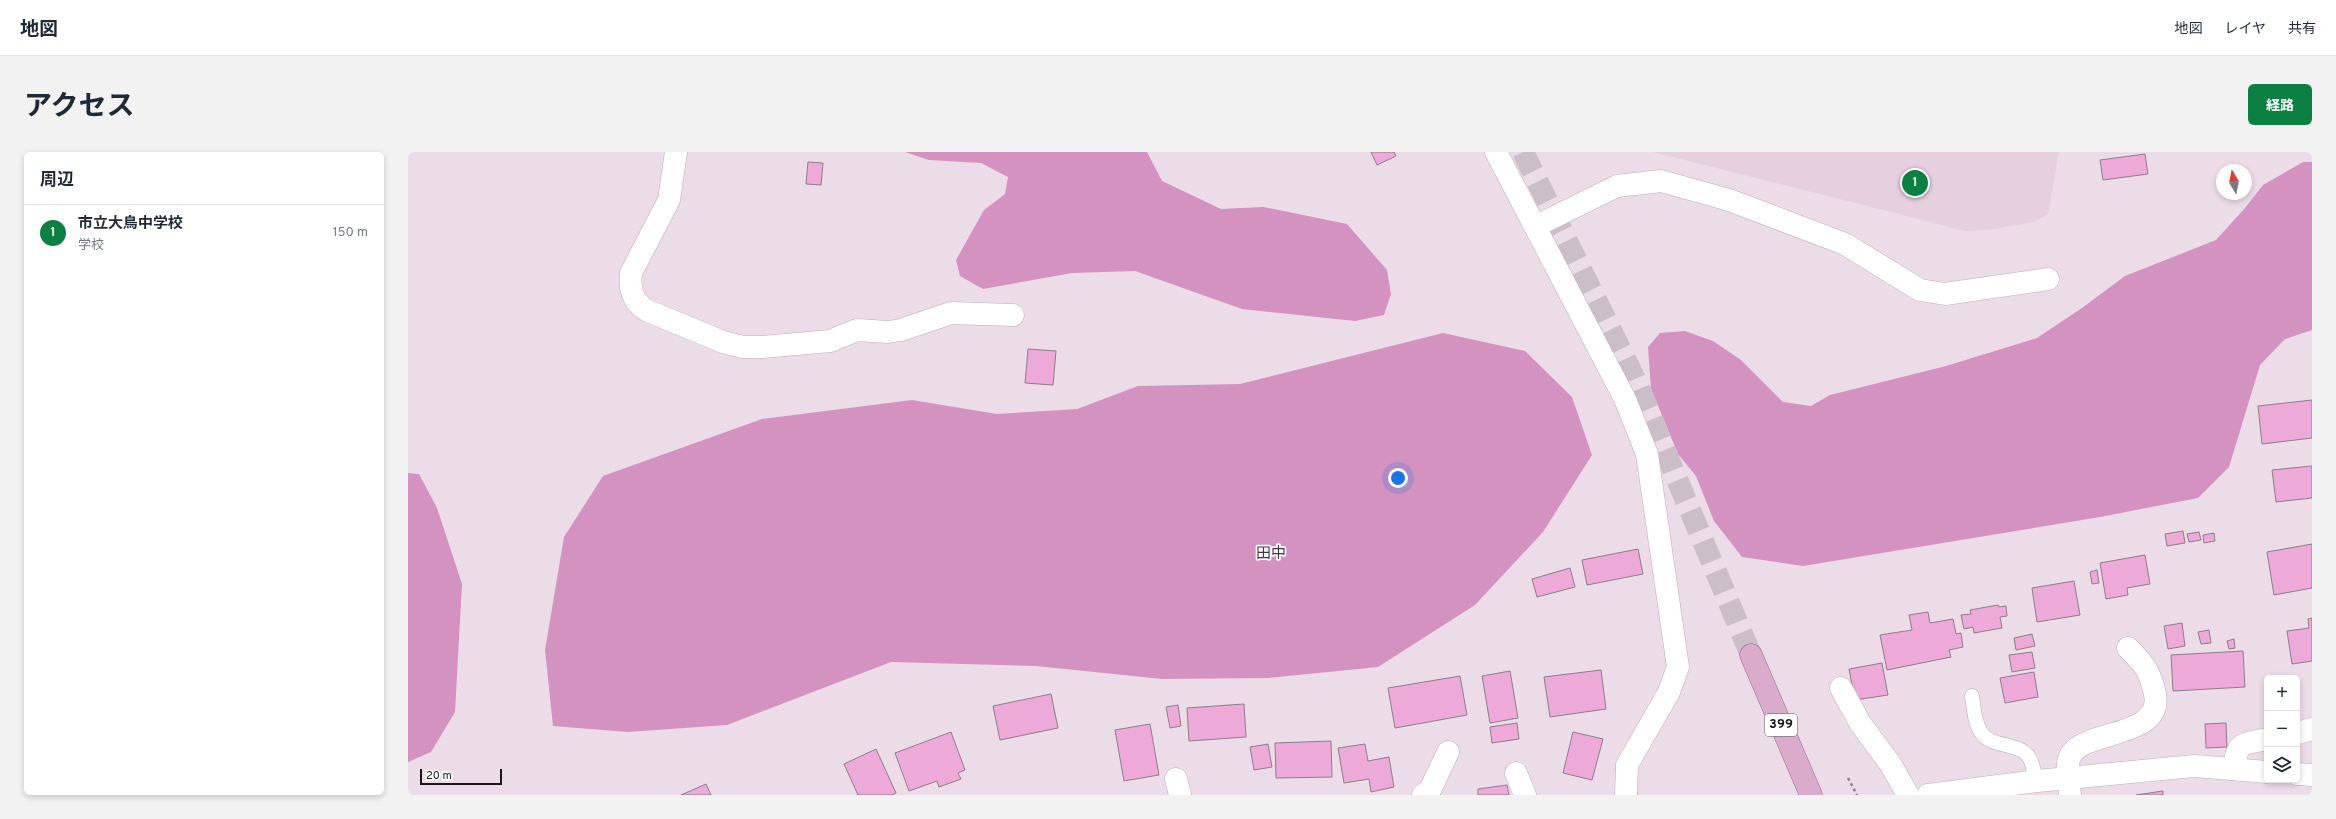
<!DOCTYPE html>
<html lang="ja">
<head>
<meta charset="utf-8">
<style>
	:root { --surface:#fff; --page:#f2f2f3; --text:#1f2937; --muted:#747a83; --line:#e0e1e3; --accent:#0b8043 }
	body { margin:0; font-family:Overpass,"Noto Sans JP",sans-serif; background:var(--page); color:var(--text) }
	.controls { position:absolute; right:12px; bottom:12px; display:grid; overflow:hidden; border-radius:6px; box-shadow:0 2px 6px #0003 }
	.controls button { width:36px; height:36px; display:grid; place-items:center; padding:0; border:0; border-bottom:1px solid var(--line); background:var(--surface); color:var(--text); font:20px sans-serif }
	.compass { position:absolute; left:1808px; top:12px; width:36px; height:36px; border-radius:50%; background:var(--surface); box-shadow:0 2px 6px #0003; rotate:350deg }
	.scale { position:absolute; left:12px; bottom:10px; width:82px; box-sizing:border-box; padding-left:4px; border:2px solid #1a1519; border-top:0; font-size:11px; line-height:14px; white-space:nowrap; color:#1a1519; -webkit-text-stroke:3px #fff; paint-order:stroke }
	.you { position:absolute; left:990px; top:326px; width:14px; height:14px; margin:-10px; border:3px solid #fff; border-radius:50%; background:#1a73e8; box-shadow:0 0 0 6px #1a73e833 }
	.badge { display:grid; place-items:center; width:26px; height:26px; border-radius:50%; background:var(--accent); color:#fff; font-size:13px; font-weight:700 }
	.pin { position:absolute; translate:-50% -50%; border:2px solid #fff; box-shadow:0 1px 4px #0006 }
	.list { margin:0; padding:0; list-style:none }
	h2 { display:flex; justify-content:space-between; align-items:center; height:52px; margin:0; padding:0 16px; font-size:17px }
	h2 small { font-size:13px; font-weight:400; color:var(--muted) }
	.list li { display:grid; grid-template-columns:26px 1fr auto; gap:12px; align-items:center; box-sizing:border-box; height:56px; padding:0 16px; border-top:1px solid var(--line) }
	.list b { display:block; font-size:15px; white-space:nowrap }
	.list p { margin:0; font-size:13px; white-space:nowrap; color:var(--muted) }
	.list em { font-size:13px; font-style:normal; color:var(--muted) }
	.icon { flex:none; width:22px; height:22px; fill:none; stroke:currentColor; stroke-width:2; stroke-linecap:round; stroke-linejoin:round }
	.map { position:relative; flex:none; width:1904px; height:643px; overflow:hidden; border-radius:6px }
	header { display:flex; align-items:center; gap:24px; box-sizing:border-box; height:56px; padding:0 20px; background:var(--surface); border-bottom:1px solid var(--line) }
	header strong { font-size:19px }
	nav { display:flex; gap:22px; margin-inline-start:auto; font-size:14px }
	.intro { display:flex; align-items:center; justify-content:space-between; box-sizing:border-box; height:96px; padding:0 24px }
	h1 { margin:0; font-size:28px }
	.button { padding:10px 18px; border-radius:6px; background:var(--accent); color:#fff; font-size:14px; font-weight:700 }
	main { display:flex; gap:24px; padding:0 24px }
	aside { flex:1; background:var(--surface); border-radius:6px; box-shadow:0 2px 6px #0003 }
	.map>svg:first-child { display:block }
	.built { fill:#e6cfde }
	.forest { fill:#d392bf }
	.building { fill:#edaad8; stroke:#8c7e87 }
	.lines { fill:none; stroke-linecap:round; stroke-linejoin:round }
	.trunk-tunnel { stroke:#ccbec8; stroke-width:22; stroke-dasharray:22 11; stroke-linecap:butt }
	.service-casing { stroke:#bcadb7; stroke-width:15 }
	.minor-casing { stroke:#bcadb7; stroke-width:23 }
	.trunk-casing { stroke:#926986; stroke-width:23 }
	.path { stroke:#8d828a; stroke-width:2.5; stroke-dasharray:3 3; stroke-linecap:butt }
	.service { stroke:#fff; stroke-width:14 }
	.minor { stroke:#fff; stroke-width:22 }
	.trunk { stroke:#dbabcc; stroke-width:22 }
	.labels { text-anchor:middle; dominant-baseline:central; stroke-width:3.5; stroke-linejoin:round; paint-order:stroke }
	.shield { fill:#fff; stroke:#5f5b5e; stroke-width:1 }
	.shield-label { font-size:13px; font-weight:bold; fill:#1a1519 }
	.neighbourhood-label { font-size:15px; fill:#443840; stroke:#fff }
</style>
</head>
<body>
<header>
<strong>地図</strong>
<nav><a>地図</a><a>レイヤ</a><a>共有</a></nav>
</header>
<div class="intro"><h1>アクセス</h1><a class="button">経路</a></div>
<main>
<aside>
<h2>周辺<small></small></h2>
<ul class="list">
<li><span class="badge">1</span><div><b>市立大鳥中学校</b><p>学校</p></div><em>150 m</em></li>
</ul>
</aside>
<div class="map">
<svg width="1904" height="643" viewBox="0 0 1904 643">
	<rect width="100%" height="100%" fill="#ecdce7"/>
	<path class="built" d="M1245,0h406l-11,62 -14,8 -39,7 -29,2z"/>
	<g class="forest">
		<path d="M497,0h242l15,29 59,28 43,-2 83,17 40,46 4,24 -7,21 -29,6 -113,-12 -107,-38 -63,2 -89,16 -23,-13 -4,-16 28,-50 21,-16 3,-17 -27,-14 -52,-3z"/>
		<path d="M1895,10h9v168l-27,9 -25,26 -31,102 -31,31 -98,19 -297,49 -61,-9 -28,-36 -18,-45 -18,-22 -27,-65 -3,-42 12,-14 25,-2 28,10 28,19 42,42 28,4 19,-11 116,-29 91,-28 45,-30 43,-32 91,-36 29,-32 18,-23z"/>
		<path d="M1035,181l82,18 47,46 20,58 -49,77 -68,73 -97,62 -110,11 -106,1 -126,-13 -145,-4 -164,63 -99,7 -75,-6 -8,-76 19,-113 39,-61 159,-57 150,-19 85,14 80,-5 61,-23 102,-2z"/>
		<path d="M0,321l11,1 18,34 25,76 -7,128 -24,40 -23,10z"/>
	</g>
	<g class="building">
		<path d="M963,0h23l2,4 -19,9z"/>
		<path d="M1737,2l3,20 -45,6 -3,-20z"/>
		<path d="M400,10l15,1 -2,22 -15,-1z"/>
		<path d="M620,197l28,2 -3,34 -28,-2z"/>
		<path d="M1904,248v38l-50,6 -4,-38z"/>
		<path d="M1904,314v32l-36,4 -4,-32z"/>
		<path d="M1775,379l2,12 -18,3 -2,-12z"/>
		<path d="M1791,380l2,8 -12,2 -2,-8z"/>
		<path d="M1806,381l1,8 -11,2 -1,-8z"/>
		<path d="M1904,392v44l-38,7 -7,-43z"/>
		<path d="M1230,397l5,25 -56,11 -5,-25z"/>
		<path d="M1737,403l5,29 -23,4 1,7 -22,4 -6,-36z"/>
		<path d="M1162,416l5,19 -38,10 -5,-18z"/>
		<path d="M1689,418l2,13 -7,1 -2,-12z"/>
		<path d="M1666,429l6,34 -43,7 -5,-34z"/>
		<path d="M1590,453l1,2 7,-1 1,10 -7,1 2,11 -28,5 -1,-6 -9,2 -3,-14 10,-1 -1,-4z"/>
		<path d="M1520,460l2,11 23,-4 3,15 5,-1 2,14 -14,3 2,7 -64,13 -7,-35 32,-5 -3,-15z"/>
		<path d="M1904,466v43l-20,3 -5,-33 22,-3 -1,-9z"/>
		<path d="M1774,471l3,23 -17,3 -4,-23z"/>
		<path d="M1801,478l2,13 -10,1 -3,-12z"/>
		<path d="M1624,482l3,12 -19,4 -2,-12z"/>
		<path d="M1826,487l1,9 -6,1 -2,-8z"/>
		<path d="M1835,499l2,36 -72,4 -2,-36z"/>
		<path d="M1624,500l3,16 -23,4 -3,-17z"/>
		<path d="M1474,511l6,32 -33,5 -6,-31z"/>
		<path d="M1193,518l5,39 -56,8 -6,-40z"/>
		<path d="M1102,519l8,47 -28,5 -8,-47z"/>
		<path d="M1626,520l4,25 -33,6 -5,-25z"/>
		<path d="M1052,524l7,39 -72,13 -7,-40z"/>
		<path d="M643,542l7,34 -58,12 -7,-34z"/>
		<path d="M836,552l2,33 -57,4 -2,-33z"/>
		<path d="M770,553l3,21 -11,2 -4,-21z"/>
		<path d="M1109,571l2,16 -27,4 -2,-16z"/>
		<path d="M1818,571l1,24 -21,1 -1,-24z"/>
		<path d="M742,572l9,51 -35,6 -9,-51z"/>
		<path d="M543,580l14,38 -7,3 3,6 -22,8 -2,-6 -28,10 -14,-38z"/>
		<path d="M1165,580l30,7 -11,41 -29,-7z"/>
		<path d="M923,589l1,36 -56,1 -1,-35z"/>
		<path d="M860,592l4,23 -18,3 -4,-23z"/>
		<path d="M957,592l3,17 21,-4 5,30 -23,5 -2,-13 -25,4 -6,-35z"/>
		<path d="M468,597l20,44 -4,2h-34l-14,-31z"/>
		<path d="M298,632l5,11h-30z"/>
		<path d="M1099,633l2,10h-31v-6z"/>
		<path d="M1755,639v4h-27z"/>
	</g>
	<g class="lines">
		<path class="trunk-tunnel" d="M1115,0l111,225 117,278"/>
		<g class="service-casing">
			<path id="service" d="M1564,544c2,11 2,26 9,36 10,17 37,9 48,25 4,6 5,17 8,24"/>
		</g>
		<g class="minor-casing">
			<g id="minor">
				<path d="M268,0l-7,48 -38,73c-2,16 1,28 15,37l77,32 20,5h19l68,-6 27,-11 31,2 13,-2 50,-17 62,2"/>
				<path d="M1088,0l129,247 22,55 31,213 -9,25 -42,73 -1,30"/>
				<path d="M1128,74l81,-40 44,-5 68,19 116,44 75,46 25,4 103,-15"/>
				<path d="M1433,536l19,35 31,42 17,30"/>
				<path d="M1889,581l15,-4"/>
				<path d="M1826,617c3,-28 8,-25 33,-30"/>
				<path d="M1108,621l9,22"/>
				<path d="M1889,622l15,1"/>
				<path d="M768,627l4,16"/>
				<path d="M1015,643l7,-5 18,-38"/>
				<path d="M1520,643l109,-14 136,-13 22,-2 72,6"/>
				<path d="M1662,643c-1,-13 -6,-31 2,-42 17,-23 91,-16 83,-59 -5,-23 -11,-30 -27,-46"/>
			</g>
		</g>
		<g class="trunk-casing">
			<path id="trunk" d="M1343,503l60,140"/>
		</g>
		<path class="path" d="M1440,626l9,17"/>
		<use href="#service" class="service"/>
		<use href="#minor" class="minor"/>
		<use href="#trunk" class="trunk"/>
	</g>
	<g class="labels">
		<rect class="shield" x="1357" y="562" width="32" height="22" rx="3"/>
		<g class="shield-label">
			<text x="1373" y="573">399</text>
		</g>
		<g class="neighbourhood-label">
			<text x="863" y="402">田中</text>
		</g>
	</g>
</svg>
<div class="controls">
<button>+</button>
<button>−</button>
<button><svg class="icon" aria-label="layers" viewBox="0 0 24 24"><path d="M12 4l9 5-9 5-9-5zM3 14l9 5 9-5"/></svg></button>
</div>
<svg class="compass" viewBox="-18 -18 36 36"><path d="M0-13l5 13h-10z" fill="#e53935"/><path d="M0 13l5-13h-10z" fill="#747a83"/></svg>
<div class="scale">20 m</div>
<div class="you"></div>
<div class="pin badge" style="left:1507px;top:31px">1</div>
</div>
</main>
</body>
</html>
